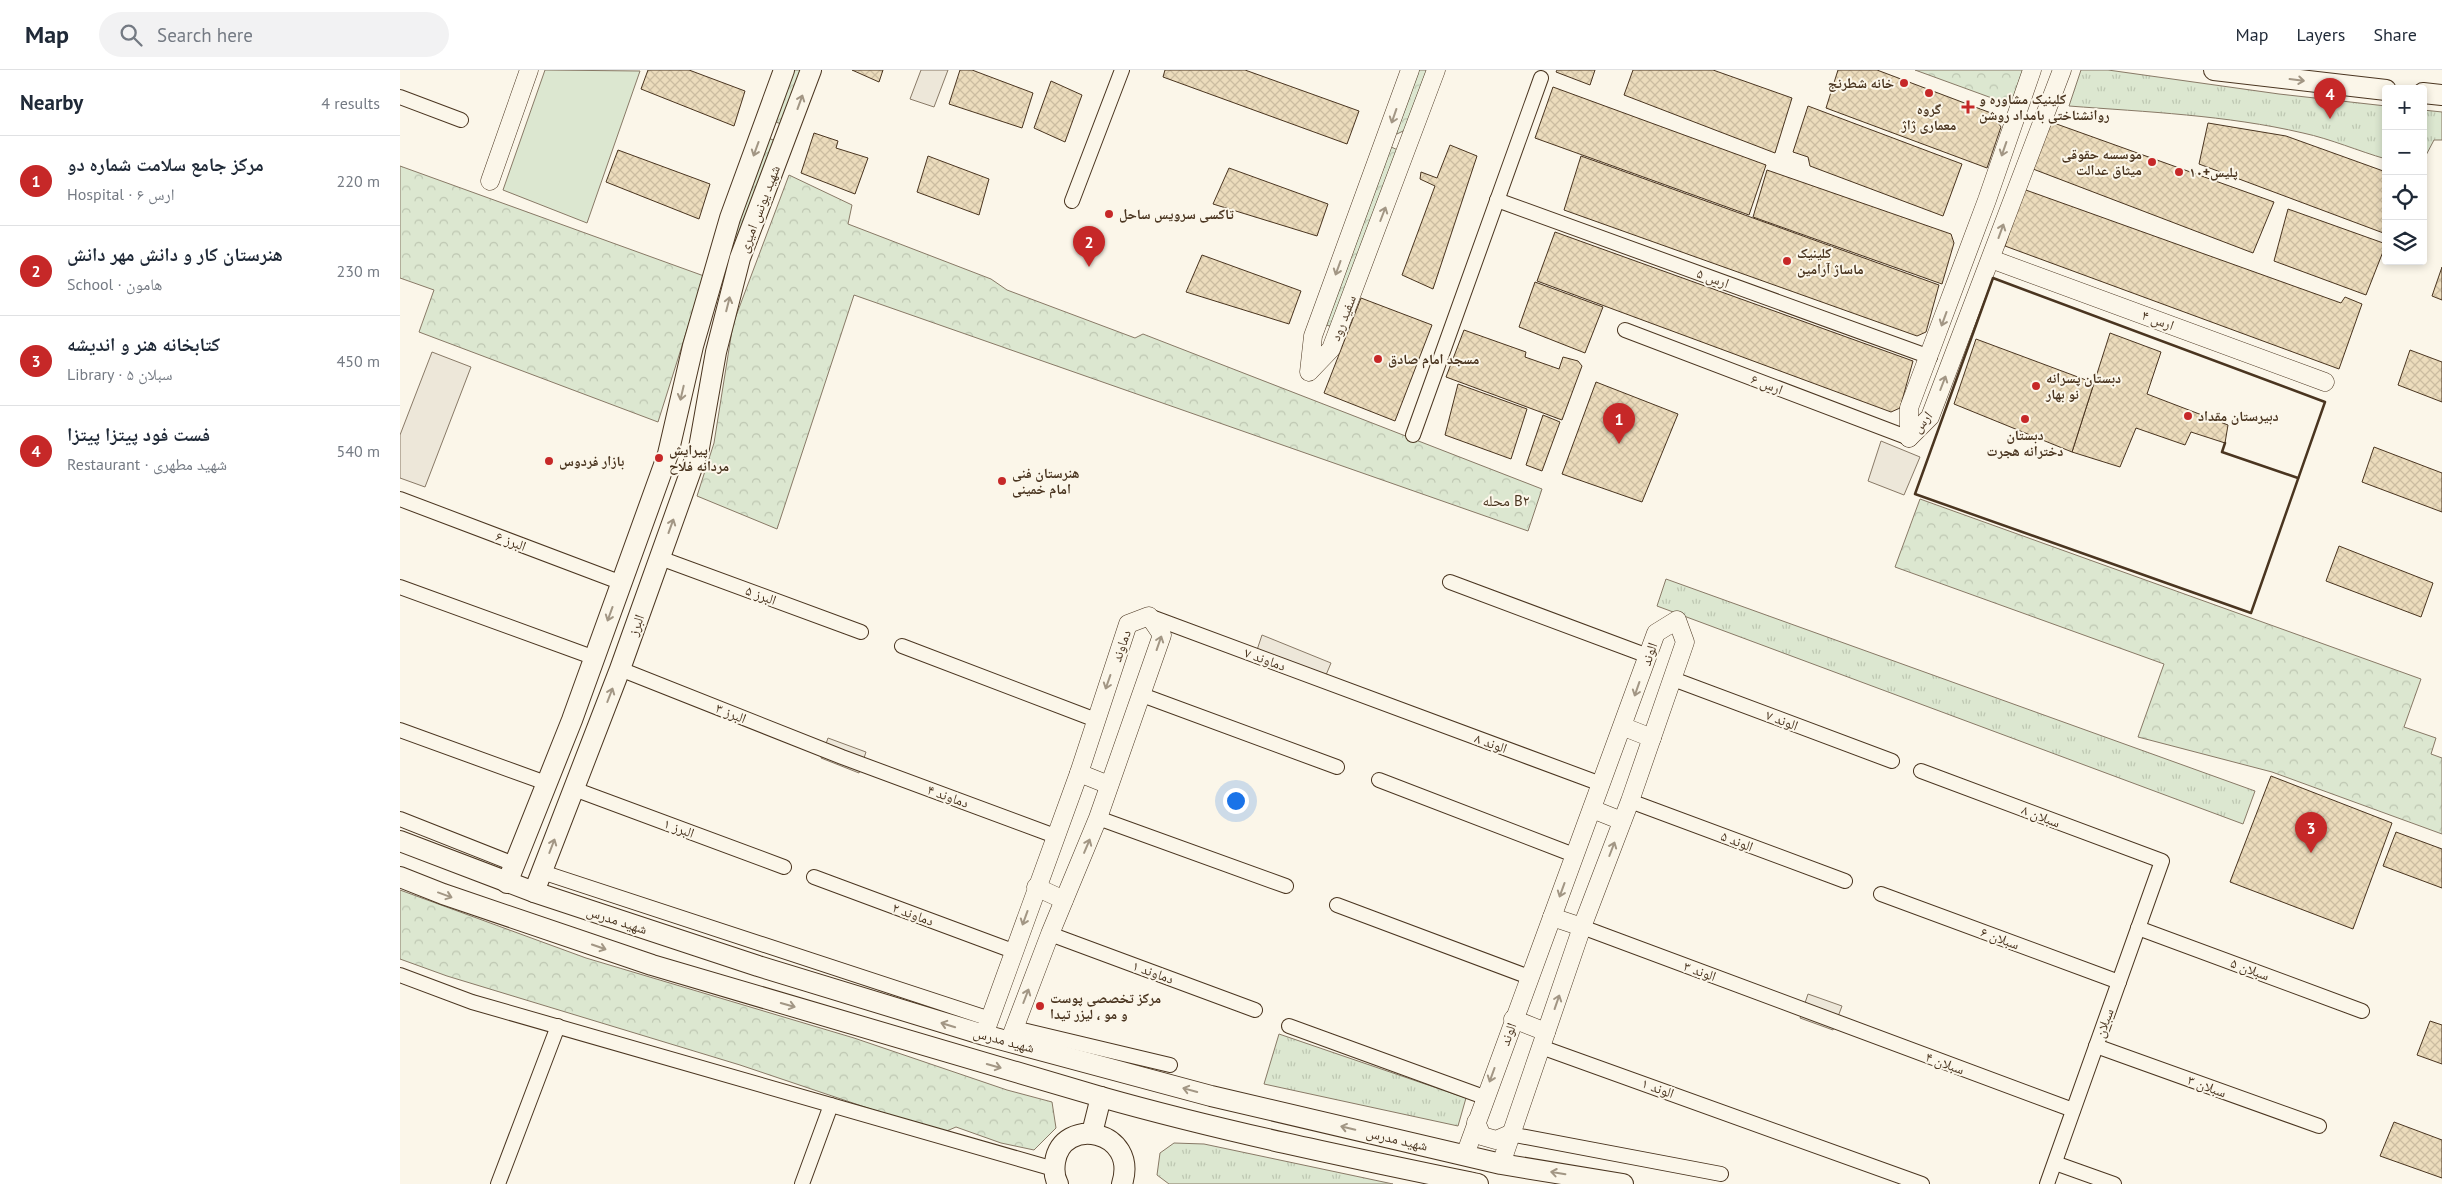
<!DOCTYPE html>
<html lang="en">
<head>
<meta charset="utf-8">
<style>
	:root { --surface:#fff; --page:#f2f2f3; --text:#1f2937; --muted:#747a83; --line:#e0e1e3; --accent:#c62828 }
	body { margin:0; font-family:"PT Sans","Noto Naskh Arabic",sans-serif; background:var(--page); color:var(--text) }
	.controls { position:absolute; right:15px; top:15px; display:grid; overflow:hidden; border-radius:5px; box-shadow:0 2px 8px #0003 }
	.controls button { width:45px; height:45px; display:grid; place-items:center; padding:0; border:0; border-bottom:1px solid var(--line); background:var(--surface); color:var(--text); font:25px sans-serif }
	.you { position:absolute; left:835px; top:730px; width:18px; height:18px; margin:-12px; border:4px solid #fff; border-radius:50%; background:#1a73e8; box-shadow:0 0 0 8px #1a73e833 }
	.badge { display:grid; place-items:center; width:32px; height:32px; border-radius:50%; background:var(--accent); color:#fff; font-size:16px; font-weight:700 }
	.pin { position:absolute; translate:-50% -41px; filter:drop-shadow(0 1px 2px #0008) }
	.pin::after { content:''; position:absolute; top:26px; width:18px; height:15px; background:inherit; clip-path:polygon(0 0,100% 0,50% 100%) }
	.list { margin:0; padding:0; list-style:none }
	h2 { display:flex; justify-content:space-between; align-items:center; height:65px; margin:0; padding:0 20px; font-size:21px }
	h2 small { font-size:16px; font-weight:400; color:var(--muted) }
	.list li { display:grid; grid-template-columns:32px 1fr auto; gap:15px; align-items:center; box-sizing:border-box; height:90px; padding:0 20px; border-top:1px solid var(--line) }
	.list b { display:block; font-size:19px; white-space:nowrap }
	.list p { margin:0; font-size:16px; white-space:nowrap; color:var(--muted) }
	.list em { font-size:16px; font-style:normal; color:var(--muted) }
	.icon { flex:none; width:28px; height:28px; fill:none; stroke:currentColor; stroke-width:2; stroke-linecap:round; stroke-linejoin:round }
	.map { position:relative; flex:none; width:2042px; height:1114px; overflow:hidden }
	header { display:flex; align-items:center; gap:30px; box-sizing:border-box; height:70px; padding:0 25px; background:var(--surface); border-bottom:1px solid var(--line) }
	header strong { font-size:24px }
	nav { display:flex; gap:28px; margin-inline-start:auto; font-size:18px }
	.search { width:350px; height:45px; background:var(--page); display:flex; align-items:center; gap:12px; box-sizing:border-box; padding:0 18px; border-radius:28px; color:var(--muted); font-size:19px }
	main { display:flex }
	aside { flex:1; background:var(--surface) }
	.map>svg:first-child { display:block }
	.grass { fill:url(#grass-tufts); stroke:#887966 }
	.forest { fill:url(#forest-crowns); stroke:#887966 }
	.garden { fill:#dce7d0; stroke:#887966 }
	.parking { fill:#ede7d9; stroke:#887966 }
	.building { fill:url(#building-cross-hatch); stroke:#4a3520 }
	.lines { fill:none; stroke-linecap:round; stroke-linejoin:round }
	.minor-casing { stroke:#4a3520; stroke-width:16 }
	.tertiary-casing { stroke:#4a3520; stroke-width:19 }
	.secondary-casing { stroke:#4a3520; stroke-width:22 }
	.minor { stroke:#fbf6e9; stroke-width:14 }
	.tertiary { stroke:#fbf6e9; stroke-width:18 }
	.secondary { stroke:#fbf6e9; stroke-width:20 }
	.wall { stroke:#4a3520; stroke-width:2.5 }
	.oneway { stroke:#a29684 }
	.poi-dot { fill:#c62828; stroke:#fbf6e9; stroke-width:2 }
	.labels { text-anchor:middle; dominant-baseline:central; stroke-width:4; stroke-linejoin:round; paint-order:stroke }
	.poi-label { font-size:14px; font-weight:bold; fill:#4a3520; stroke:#fbf6e9; text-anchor:start }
	.street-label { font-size:14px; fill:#4a3520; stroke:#fbf6e9 }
	.neighbourhood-label { font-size:15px; fill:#4a3520; stroke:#fbf6e9 }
</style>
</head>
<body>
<header>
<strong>Map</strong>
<div class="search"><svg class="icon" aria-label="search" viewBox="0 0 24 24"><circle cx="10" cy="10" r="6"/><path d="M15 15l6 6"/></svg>Search here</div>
<nav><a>Map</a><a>Layers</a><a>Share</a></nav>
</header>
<main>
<aside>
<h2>Nearby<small>4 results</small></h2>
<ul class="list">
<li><span class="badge">1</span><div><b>مرکز جامع سلامت شماره دو</b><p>Hospital · ارس ۶</p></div><em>220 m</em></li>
<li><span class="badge">2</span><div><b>هنرستان کار و دانش مهر دانش</b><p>School · هامون</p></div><em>230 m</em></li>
<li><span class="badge">3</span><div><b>کتابخانه هنر و اندیشه</b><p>Library · سبلان ۵</p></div><em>450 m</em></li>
<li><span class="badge">4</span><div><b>فست فود پیتزا پیتزا</b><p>Restaurant · شهید مطهری</p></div><em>540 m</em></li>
</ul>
</aside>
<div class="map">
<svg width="2042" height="1114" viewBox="0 0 2042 1114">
	<defs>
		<pattern id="grass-tufts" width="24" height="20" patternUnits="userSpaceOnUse" patternTransform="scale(1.25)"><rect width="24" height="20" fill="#dce7d0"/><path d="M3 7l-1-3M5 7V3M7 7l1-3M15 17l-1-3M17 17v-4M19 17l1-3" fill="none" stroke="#bec7b2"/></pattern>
		<pattern id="forest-crowns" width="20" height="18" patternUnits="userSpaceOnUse" patternTransform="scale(1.25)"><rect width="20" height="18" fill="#dce7d0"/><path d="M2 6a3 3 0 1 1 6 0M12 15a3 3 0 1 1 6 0" fill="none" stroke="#bec7b2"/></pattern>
		<pattern id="building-cross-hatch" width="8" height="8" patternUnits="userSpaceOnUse" patternTransform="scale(1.25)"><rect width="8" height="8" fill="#ecdcbc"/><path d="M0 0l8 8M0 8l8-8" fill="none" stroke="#ccbda1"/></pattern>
	</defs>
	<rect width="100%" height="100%" fill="#fbf6e9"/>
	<g class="grass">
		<path d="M1681,0h27l171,24 107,12v53c-28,-8 -55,-20 -83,-26 -77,-18 -156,-21 -234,-27z"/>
		<path d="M2023,40l19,2v28h-8l-11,21z"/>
		<path d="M1266,509l589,212 -12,33 -586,-218z"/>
		<path d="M879,964l187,64 -8,28 -194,-42z"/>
		<path d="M774,1073l30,1 189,40h-224l-12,-9 3,-22z"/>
	</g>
	<g class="forest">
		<path d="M392,0h11l-19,55 -11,-4z"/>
		<path d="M1016,0h12l-21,59 -10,5 -2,-6z"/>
		<path d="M1515,0h108l-12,35z"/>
		<path d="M365,67l14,5 -41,103 -10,-2z"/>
		<path d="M989,76l11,5 -67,176 -10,-3z"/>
		<path d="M0,96l304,110 -46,146 -239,-90 15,-42 -34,-12z"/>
		<path d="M389,105l63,30 -4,19 143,55 16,11 128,48 8,-4 399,155 -14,42 -674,-236 -77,234 -80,-33 17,-53 19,-119z"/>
		<path d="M1520,429l501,180 -17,48 32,11 -5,16 11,4v76l-170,-62 -134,-35 26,-73 -269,-97z"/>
		<path d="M0,820l186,68 268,80 153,52 45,12 4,26 -22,22 -33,-7 -45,-16 -14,6 -202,-68 -293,-89 -47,-17z"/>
	</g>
	<path class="garden" d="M145,0l95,1 -53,152 -84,-33z"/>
	<g class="parking">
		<path d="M521,0h27l-14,37 -24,-8z"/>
		<path d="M32,282l39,15 -46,120 -25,-9v-43z"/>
		<path d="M1481,371l39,16 -16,38 -36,-14z"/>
		<path d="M862,565l69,28 -10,24 -68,-25z"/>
		<path d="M428,668l38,14 -7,21 -38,-15z"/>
		<path d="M1408,924l34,12 -9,24 -33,-12z"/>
	</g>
	<g class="building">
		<path d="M248,0h41l56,21 -11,35 -93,-37z"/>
		<path d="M452,0h31l-4,12z"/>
		<path d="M560,0h12l61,23 -11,35 -73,-24z"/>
		<path d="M765,0h80l114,41 -12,33 -184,-67z"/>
		<path d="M1157,0h38l-5,15 -34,-13z"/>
		<path d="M1233,0h80l79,28 -17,55 -151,-58z"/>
		<path d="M1438,0h39l114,43 10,14 -14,41 -161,-60z"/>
		<path d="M651,11l31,14 -17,47 -31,-14z"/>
		<path d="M1153,17l213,78 -17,50 -214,-77z"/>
		<path d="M1408,36l154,58 -19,52 -133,-50 -2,-9 -15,-5z"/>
		<path d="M1651,52l223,80 -21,51 -220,-84z"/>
		<path d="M1808,53l78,13 100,36v62l-187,-70z"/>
		<path d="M414,63l24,8 -2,7 32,10 -13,36 -54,-21z"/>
		<path d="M1050,75l27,11 -44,133 -31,-14 33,-89 -15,-7 1,-7 16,6z"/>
		<path d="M218,80l92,34 -11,35 -93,-37z"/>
		<path d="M528,86l61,23 -10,36 -62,-23z"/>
		<path d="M1181,86l358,129 -13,47 -9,4 -353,-126z"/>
		<path d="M829,98l99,36 -11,32 -104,-32z"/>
		<path d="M1367,100l184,64 3,9 -12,41 -189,-67z"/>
		<path d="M1623,119l318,114 4,-6 17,7 -23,65 -334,-123z"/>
		<path d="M1888,139l98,35 -20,51 -92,-34z"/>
		<path d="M1155,162l358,129 -13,47 -9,4 -354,-131z"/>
		<path d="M802,185l99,36 -12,33 -103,-32z"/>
		<path d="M2042,197v33l-10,-4z"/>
		<path d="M1135,212l68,25 -18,46 -66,-26z"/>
		<path d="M961,228l71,27 -37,96 -71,-28z"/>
		<path d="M1064,260l62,22 -1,5 34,12 4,-12 15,4 4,5 -20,54 -116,-43z"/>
		<path d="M1710,263l51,19 -14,42 81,31 -3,18 -34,-11 -6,13 -49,-17 -16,39 -48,-15z"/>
		<path d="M1576,269l118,44 -22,69 -118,-48z"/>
		<path d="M2010,280l32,12v40l-44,-17z"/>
		<path d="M1196,312l82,32 -36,88 -80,-28z"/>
		<path d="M1058,314l69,25 -16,50 -66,-24z"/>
		<path d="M1143,345l17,7 -18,49 -16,-6z"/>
		<path d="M1974,377l68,26v39l-80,-30z"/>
		<path d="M1939,476l94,37 -12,34 -95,-36z"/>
		<path d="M1871,706l121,47 -39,106 -123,-47z"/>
		<path d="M1996,762l46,17v39l-59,-22z"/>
		<path d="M2030,951l12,4v39l-25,-9z"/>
		<path d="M1994,1052l48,18v38l-62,-22z"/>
	</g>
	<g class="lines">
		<g class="minor-casing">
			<g id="minor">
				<path d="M0,27l61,23"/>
				<path d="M1097,130l433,157"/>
				<path d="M672,131l50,-131"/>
				<path d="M1225,260l284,108"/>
				<path d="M1013,365l128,-357"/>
				<path d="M0,429l222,84"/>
				<path d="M260,488l201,74"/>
				<path d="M1050,512l198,74"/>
				<path d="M0,517l195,71"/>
				<path d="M749,546l452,168"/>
				<path d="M502,576l194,74"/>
				<path d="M220,599l222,88 213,79"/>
				<path d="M1273,609l219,82"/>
				<path d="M742,625l195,72"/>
				<path d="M0,660l146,53"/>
				<path d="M1521,701l241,90 -115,323"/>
				<path d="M979,710l195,75"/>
				<path d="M174,719l210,78"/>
				<path d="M1230,731l215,80"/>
				<path d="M698,748l188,68"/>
				<path d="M0,749l114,45"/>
				<path d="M142,802l448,147"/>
				<path d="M414,807l199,74"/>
				<path d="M1481,824l238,88"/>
				<path d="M937,835l192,72"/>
				<path d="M1182,857l491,183"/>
				<path d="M1738,858l224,83"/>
				<path d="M650,864l205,76"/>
				<path d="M0,905l72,27 582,167"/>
				<path d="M889,956l195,71"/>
				<path d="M614,958l156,37"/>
				<path d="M1696,976l223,80"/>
				<path d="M1141,977l381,137"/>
				<path d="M1110,1064l211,40"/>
				<path d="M1655,1093l59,21"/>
				<path d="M98,1114l60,-158"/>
				<path d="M402,1114l29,-79"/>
			</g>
		</g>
		<g class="tertiary-casing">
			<g id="tertiary">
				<path d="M1010,0l-97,266 -4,36 22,-23 105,-279"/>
				<path d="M90,111l39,-111"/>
				<path d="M1591,189l334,123"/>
				<path d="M1509,368l21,-21 132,-347"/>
				<path d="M1509,368v-30l78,-208 45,-130"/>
				<path d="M1224,657l28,11"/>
				<path d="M679,703l30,12"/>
				<path d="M1192,739l30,12"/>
				<path d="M636,817l28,13"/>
				<path d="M1152,847l30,10"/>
				<path d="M1113,949l33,13"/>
				<path d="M584,965l95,-262 49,-149 21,-8 13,19 -64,183 -48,116 -41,108"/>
				<path d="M1076,1052l6,14 14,4 14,-6"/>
				<path d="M1065,1085l191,-522 21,-13 8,22 -55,159 -48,126 -81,237"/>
			</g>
		</g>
		<g class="secondary-casing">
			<g id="secondary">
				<path d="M1814,0l172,20"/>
				<path d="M2023,23l19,2"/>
				<path d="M0,771l134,51 224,74 226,69 227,61 290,68 122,20"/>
				<path d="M0,807l43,17 209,71 449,132c124,35 251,61 377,87"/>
				<path d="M107,813l65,-163 96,-266 25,-108 37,-128 54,-148"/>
				<path d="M134,822l86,-223 79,-221 17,-96 24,-94 71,-188"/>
				<path d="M692,1063l9,-36"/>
				<path d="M658,1114c-4,-7 -4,-15 -3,-22 7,-47 84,-32 67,22"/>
			</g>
		</g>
		<use href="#minor" class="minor"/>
		<use href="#tertiary" class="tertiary"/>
		<use href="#secondary" class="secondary"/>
		<g class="wall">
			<path d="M1593,208l332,124 -74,211 -336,-119z"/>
			<path d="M1825,373l-3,9 76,26"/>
		</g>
	</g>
	<defs><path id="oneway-shaft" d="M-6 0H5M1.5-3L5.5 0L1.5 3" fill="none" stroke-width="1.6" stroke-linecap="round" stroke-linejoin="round" transform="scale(1.25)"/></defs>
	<g class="oneway">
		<use href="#oneway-shaft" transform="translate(1897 10) rotate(7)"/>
		<use href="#oneway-shaft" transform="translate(400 32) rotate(-70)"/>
		<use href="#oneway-shaft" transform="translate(994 46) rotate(109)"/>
		<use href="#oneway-shaft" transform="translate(356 79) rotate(110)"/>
		<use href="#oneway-shaft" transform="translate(1604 79) rotate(109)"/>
		<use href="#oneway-shaft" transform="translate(983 144) rotate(-69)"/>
		<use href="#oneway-shaft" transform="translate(1601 161) rotate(-70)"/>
		<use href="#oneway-shaft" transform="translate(938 198) rotate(110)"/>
		<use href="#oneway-shaft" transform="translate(328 234) rotate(-76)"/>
		<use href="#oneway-shaft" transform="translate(1544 249) rotate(110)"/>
		<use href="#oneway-shaft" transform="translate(1543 313) rotate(-69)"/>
		<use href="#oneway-shaft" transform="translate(282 323) rotate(103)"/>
		<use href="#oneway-shaft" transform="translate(271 456) rotate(-70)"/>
		<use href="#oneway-shaft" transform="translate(210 544) rotate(110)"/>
		<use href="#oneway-shaft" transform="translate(759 573) rotate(-71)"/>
		<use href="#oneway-shaft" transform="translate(708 612) rotate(109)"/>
		<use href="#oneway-shaft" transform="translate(1237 619) rotate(109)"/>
		<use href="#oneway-shaft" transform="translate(210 625) rotate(-69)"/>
		<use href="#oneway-shaft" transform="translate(152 776) rotate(-69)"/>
		<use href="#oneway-shaft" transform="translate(687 776) rotate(-67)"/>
		<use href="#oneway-shaft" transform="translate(1212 779) rotate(-69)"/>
		<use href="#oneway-shaft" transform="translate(1162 820) rotate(110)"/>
		<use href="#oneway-shaft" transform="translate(45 825) rotate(20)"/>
		<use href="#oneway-shaft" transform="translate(625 848) rotate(110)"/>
		<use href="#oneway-shaft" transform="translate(199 877) rotate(19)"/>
		<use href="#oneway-shaft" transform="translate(626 926) rotate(-69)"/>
		<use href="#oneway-shaft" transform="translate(1157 932) rotate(-71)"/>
		<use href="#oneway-shaft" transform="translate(388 935) rotate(16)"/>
		<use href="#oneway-shaft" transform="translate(548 955) rotate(-163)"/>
		<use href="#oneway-shaft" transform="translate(594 996) rotate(16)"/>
		<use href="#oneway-shaft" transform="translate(1092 1005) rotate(110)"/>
		<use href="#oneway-shaft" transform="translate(790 1020) rotate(-165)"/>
		<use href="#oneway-shaft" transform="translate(948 1058) rotate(-167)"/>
		<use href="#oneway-shaft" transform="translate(1158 1103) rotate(-171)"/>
	</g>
	<g class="poi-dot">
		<circle cx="1504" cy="13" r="5"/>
		<circle cx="1529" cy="23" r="5"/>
		<path d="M1565.5 29.5h5v5h5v5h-5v5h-5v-5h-5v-5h5z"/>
		<circle cx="1752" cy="92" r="5"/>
		<circle cx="1779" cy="102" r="5"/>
		<circle cx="709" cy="144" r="5"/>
		<circle cx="1387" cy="191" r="5"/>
		<circle cx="978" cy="289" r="5"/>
		<circle cx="1636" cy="316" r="5"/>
		<circle cx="1788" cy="346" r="5"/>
		<circle cx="1625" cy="349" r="5"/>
		<circle cx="259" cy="388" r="5"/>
		<circle cx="149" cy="391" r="5"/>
		<circle cx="602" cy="411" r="5"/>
		<circle cx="640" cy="936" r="5"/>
	</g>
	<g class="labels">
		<g class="poi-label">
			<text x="1494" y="13" text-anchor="end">خانه شطرنج</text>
			<text x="1579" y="29">کلینیک مشاوره و<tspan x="1579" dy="16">روانشناختی بامداد روشن</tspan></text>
			<text x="1529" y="39" text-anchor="middle">گروه<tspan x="1529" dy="16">معماری ژاژ</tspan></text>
			<text x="1742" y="84" text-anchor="end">موسسه حقوقی<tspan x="1742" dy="16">میثاق عدالت</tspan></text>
			<text x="1789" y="102">پلیس+۱۰</text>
			<text x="719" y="144">تاکسی سرویس ساحل</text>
			<text x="1397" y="183">کلینیک<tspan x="1397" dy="16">ماساژ آرامین</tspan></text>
			<text x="988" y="289">مسجد امام صادق</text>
			<text x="1646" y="308">دبستان پسرانه<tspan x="1646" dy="16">نو بهار</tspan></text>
			<text x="1798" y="346">دبیرستان مقداد</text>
			<text x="1625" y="365" text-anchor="middle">دبستان<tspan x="1625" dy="16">دخترانه هجرت</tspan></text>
			<text x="269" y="380">پیرایش<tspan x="269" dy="16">مردانه فلاح</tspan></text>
			<text x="159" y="391">بازار فردوس</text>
			<text x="612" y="403">هنرستان فنی<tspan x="612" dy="16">امام خمینی</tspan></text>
			<text x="650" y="928">مرکز تخصصی پوست<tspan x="650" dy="16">و مو ، لیزر تیدا</tspan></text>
		</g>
		<g class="street-label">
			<text transform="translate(359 139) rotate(-69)">شهید یونس امیری</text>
			<text transform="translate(1313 208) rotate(20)">ارس ۵</text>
			<text transform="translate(943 248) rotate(-69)">سفید رود</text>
			<text transform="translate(1758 250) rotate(20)">ارس ۴</text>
			<text transform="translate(1367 314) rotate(21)">ارس ۶</text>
			<text transform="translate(1522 352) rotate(-51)">ارس</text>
			<text transform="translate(111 471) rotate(21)">البرز ۶</text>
			<text transform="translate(361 525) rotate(20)">البرز ۵</text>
			<text transform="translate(236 555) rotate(-70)">البرز</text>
			<text transform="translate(721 576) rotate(-71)">دماوند</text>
			<text transform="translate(1249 584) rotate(-71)">الوند</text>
			<text transform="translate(865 589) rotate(20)">دماوند ۷</text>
			<text transform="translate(331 643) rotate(22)">البرز ۳</text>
			<text transform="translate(1382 650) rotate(21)">الوند ۷</text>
			<text transform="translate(1091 673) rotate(20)">الوند ۸</text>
			<text transform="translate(548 726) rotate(20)">دماوند ۴</text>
			<text transform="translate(1641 746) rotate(21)">سبلان ۸</text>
			<text transform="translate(279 758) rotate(20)">البرز ۱</text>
			<text transform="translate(1337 771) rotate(21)">الوند ۵</text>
			<text transform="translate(513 844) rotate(20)">دماوند ۲</text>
			<text transform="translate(217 850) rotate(18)">شهید مدرس</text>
			<text transform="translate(1600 868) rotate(20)">سبلان ۶</text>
			<text transform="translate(1850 899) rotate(20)">سبلان ۵</text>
			<text transform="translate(1300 901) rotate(20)">الوند ۳</text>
			<text transform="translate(753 902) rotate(20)">دماوند ۱</text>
			<text transform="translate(1704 953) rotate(-70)">سبلان</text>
			<text transform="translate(1108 964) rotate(-70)">الوند</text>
			<text transform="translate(604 970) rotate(15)">شهید مدرس</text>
			<text transform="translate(1545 993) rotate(20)">سبلان ۴</text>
			<text transform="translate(1807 1016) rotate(20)">سبلان ۳</text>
			<text transform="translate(1258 1018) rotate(20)">الوند ۱</text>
			<text transform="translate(997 1069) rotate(13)">شهید مدرس</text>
		</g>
		<g class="neighbourhood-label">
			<text x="1106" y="430">محله B۲</text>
		</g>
	</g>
</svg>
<div class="controls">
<button>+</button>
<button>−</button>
<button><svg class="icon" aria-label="locate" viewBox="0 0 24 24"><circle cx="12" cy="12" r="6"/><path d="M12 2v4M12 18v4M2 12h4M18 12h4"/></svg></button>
<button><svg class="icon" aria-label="layers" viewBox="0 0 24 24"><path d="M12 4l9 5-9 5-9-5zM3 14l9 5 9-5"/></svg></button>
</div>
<div class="you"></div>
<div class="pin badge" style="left:1219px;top:374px">1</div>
<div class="pin badge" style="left:689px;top:197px">2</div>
<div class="pin badge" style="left:1911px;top:783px">3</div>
<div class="pin badge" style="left:1930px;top:49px">4</div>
</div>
</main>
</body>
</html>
